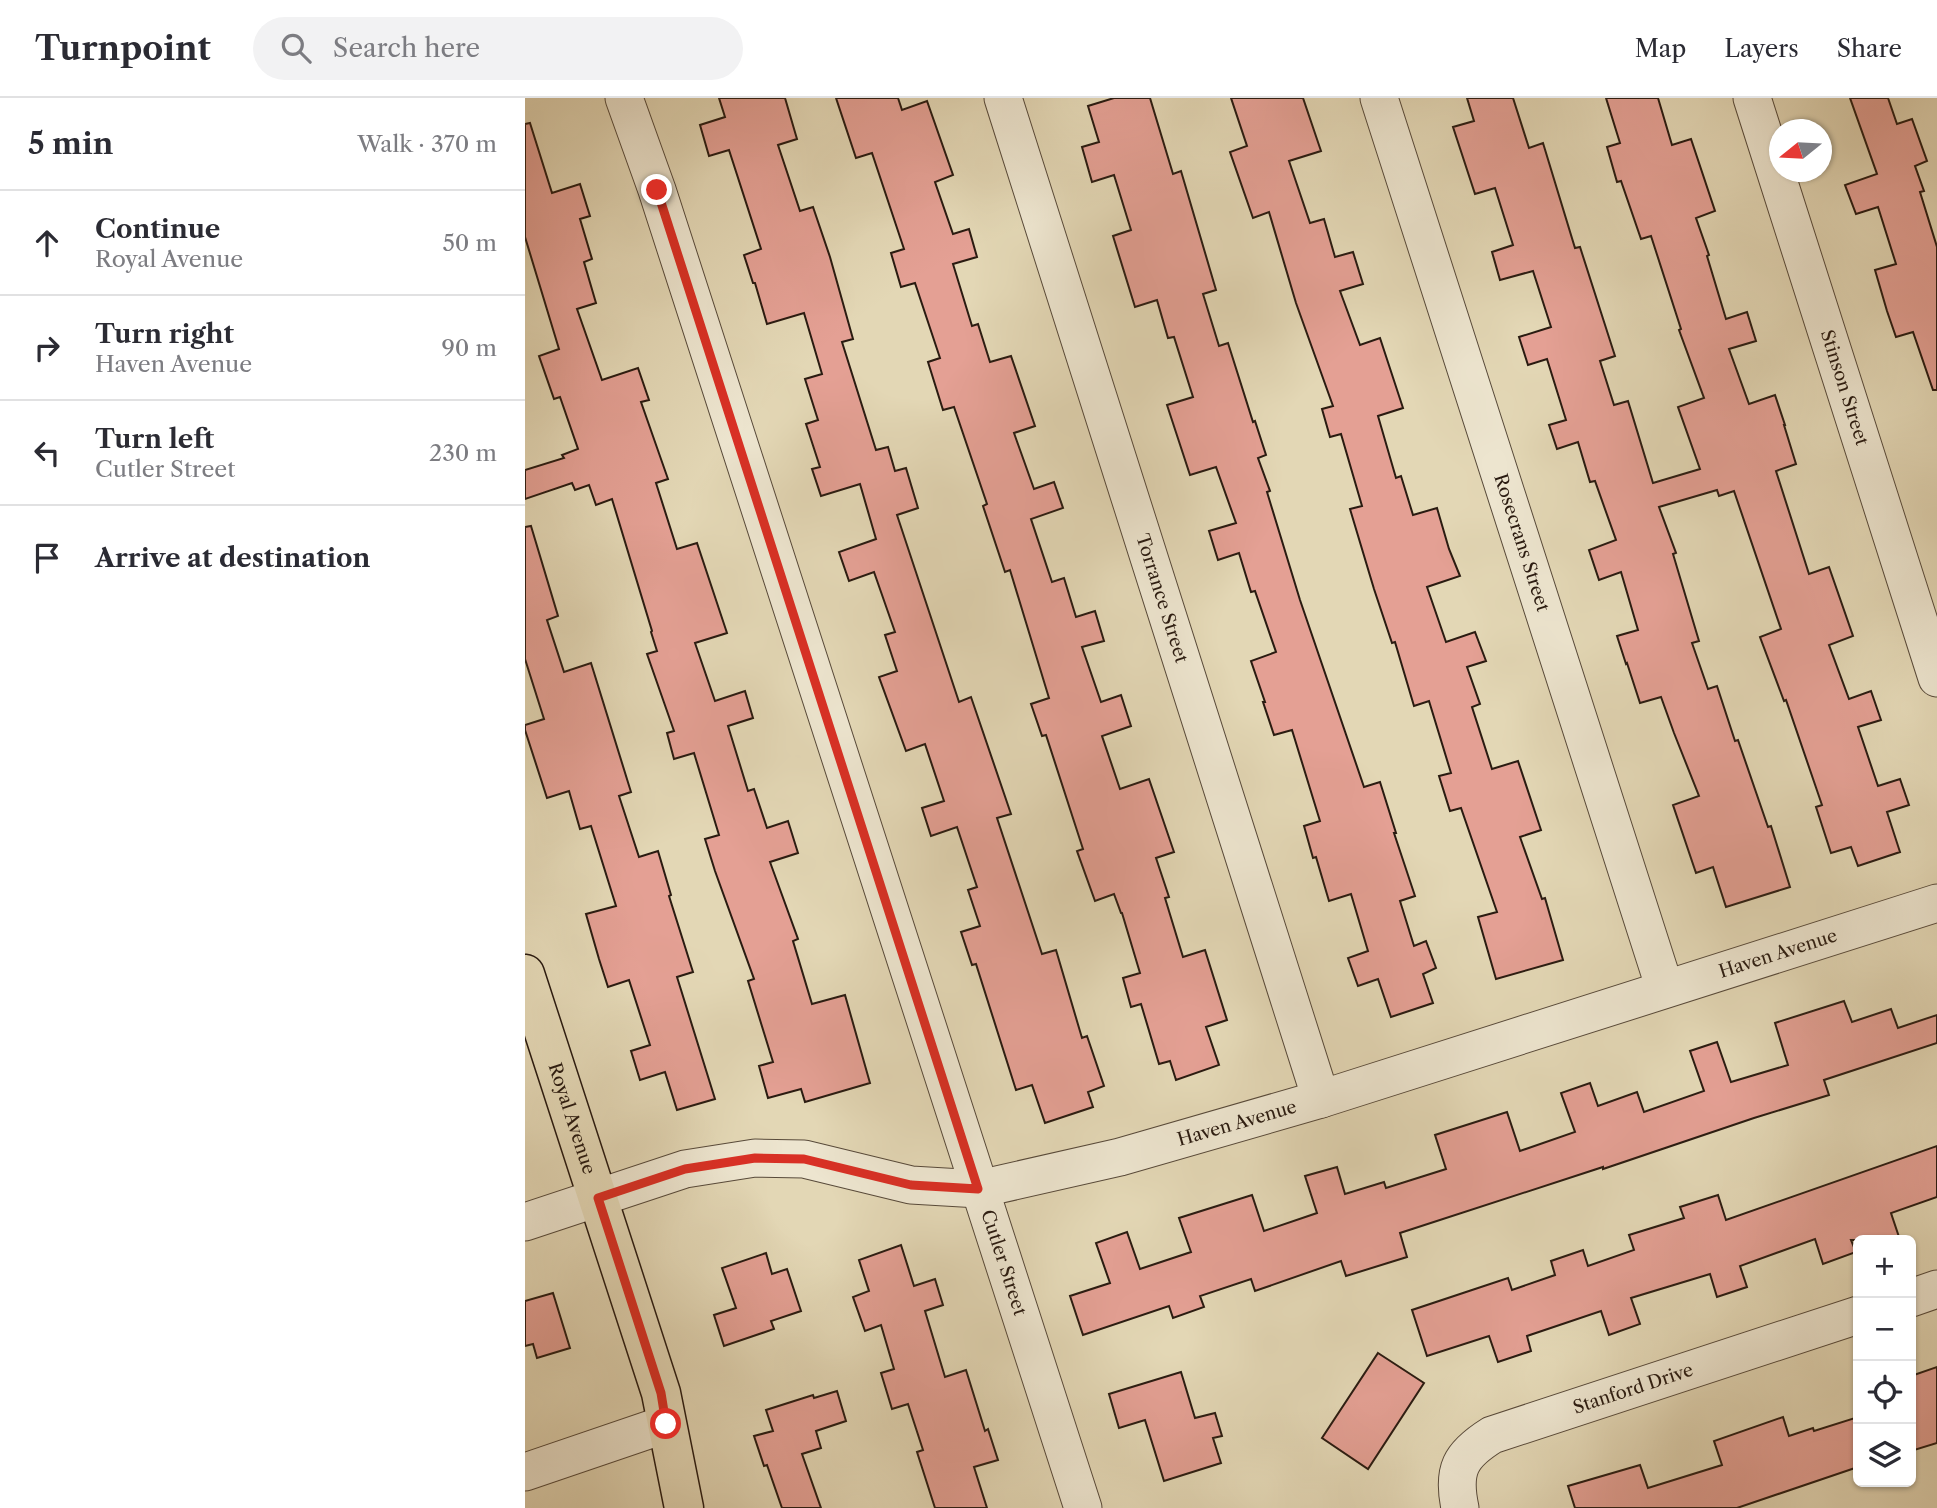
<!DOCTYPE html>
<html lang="en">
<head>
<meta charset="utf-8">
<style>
	:root { --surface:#fff; --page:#f2f2f3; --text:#2b2b33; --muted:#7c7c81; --line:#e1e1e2 }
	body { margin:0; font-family:"Libre Caslon Text",serif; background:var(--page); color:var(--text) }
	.controls { position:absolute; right:21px; bottom:21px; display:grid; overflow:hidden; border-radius:10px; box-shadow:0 2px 5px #0004 }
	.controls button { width:63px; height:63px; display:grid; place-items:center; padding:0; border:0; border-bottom:2px solid var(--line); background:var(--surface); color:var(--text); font:35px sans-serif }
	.compass { position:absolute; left:1244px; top:21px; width:63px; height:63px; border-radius:50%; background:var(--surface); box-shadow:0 2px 5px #0004; rotate:252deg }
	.stop { position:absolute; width:21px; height:21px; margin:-16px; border:5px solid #d93025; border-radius:50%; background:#fff }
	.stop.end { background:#d93025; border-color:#fff; box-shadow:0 2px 7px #0008 }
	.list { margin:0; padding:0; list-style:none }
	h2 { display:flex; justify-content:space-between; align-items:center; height:91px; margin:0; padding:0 28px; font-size:30px }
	h2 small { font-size:23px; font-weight:400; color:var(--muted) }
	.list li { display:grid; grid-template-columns:46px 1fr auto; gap:21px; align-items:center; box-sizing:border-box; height:105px; padding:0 28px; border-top:2px solid var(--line) }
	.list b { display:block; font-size:26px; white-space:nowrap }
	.list p { margin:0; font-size:23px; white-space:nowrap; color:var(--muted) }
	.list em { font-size:23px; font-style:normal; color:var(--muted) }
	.icon { flex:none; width:38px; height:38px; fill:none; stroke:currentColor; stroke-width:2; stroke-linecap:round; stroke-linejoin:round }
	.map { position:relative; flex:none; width:1412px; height:1410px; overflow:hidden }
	header { display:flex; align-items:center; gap:42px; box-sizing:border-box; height:98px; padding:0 35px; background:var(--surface); border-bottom:2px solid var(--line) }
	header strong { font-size:33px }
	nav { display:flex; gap:38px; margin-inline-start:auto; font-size:24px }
	.search { width:490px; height:63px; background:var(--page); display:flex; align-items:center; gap:18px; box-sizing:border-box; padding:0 24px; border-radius:38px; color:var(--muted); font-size:26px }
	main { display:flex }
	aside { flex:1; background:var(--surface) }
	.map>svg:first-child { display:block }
	.building { fill:#e4a094; stroke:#2a1b11; stroke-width:2 }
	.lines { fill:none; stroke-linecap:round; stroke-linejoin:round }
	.minor-casing { stroke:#584a3a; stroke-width:39 }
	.major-casing { stroke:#2a1b11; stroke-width:41 }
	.minor { stroke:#ede5cf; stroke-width:37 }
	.major { stroke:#e3d7b5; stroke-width:38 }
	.route { stroke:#d93025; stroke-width:9 }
	.labels { text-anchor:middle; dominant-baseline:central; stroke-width:6; stroke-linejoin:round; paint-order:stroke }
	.street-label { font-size:18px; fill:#2a1b11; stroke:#ede5cf }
</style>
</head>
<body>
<header>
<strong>Turnpoint</strong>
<div class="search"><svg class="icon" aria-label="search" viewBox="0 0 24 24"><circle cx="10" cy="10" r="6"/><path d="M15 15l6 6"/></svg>Search here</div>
<nav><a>Map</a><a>Layers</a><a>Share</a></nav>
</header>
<main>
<aside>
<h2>5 min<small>Walk · 370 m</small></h2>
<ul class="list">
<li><svg class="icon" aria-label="ahead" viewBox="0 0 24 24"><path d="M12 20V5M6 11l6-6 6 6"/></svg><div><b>Continue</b><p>Royal Avenue</p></div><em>50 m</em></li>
<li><svg class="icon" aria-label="right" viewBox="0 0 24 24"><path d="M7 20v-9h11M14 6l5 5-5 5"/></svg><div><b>Turn right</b><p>Haven Avenue</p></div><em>90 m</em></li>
<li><svg class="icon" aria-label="left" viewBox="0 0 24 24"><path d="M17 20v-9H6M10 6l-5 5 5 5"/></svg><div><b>Turn left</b><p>Cutler Street</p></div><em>230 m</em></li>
<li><svg class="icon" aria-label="arrive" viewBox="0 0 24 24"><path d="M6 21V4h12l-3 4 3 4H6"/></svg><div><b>Arrive at destination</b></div></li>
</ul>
</aside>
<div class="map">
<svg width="1412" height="1410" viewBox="0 0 1412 1410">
	<rect width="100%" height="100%" fill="#e3d7b5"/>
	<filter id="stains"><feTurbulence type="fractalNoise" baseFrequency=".00286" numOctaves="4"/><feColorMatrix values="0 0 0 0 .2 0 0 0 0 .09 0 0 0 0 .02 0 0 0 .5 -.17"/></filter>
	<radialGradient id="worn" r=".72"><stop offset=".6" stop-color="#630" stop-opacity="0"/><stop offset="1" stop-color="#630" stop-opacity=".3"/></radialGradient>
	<g class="building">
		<path d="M194,0h66l12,41 -19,6 22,66 13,-4 17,50 23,82 -11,3 34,108 12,-3 7,24 11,-3 12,40 -21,7 62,187 12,-5 40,117 -14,4 45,136 14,-4 26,88 5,-2 17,50 -16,6 5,15 -48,16 -13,-38 -16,5 -40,-126 -4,1 -11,-33 19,-6 -12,-36 9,-3 -20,-60 -26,9 -9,-28 22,-7 -19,-57 -19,7 -27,-74 18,-6 -12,-36 10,-3 -21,-60 -25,9 -10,-29 37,-13 -16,-55 -39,12 -9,-27 8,-2 -14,-43 12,-4 -13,-41 17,-5 -18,-61 -37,11 -12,-41h-2l-9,-28 17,-6 -32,-99 -20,6 -9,-31 25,-8z"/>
		<path d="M311,0h62l4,12 25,-9 26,74 -18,7 18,52 16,-5 8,28 -24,7 19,62 6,-2 12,38 21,-6 24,70 -21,7 20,56 20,-7 9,26 -32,11 21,63 12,-4 12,39 19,-6 9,30 -22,6 19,55 20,-7 10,31 -29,10 18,53 29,-10 25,73 -18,6 13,39 -4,1 18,59 22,-7 22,70 -21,7 13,38 -43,15 -6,-19 -11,3 -18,-60 -10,3 -8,-29 17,-5 -18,-60h-1l-7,-19 -19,7 -18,-50 6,-2 -37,-114 -4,1 -11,-32 18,-6 -39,-128 -5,2 -22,-66 4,-2 -33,-97 -11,3 -15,-48 12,-4 -25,-75 -14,4 -10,-34 13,-4 -32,-96 -16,5z"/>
		<path d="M589,0h36l23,76 8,-3 35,119 -13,4 16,52 9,-3 25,79 2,-1 11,34 -8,3 12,33 -3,1 33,108 64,187 16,-5 16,51h-2l21,63 -15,5 14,45 12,-5 10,27 -13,6 10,29 -42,14 -13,-38 -20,7 -10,-28 20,-7 -17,-57 -22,7 -13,-44 -3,1 -9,-32 16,-5 -28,-91 -18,5 -11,-33h2l-14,-41 25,-9 -21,-61 -4,1 -12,-39 -21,7 -9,-29 27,-8 -20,-56 -26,8 -23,-70 26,-8 -19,-60 -6,1 -11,-38 -22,7 -22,-71 18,-6 -17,-55 -22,7 -10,-35 17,-5 -11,-36z"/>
		<path d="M706,0h72l18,53 -32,10 21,62 14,-4 11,38 18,-5 10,32 -23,7 20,54 20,-7 23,70 -25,8 18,62 5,-2 12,39 24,-7 12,41 11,27 -33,11 19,55 29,-10 11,29 -19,6 13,37 -8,3 20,62 26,-8 23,69 -21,7 22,62 3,-1 18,62 -67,19 -18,-62 19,-5 -36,-104 -11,3 -11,-35 12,-3 -22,-72 -15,5 -19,-64 -3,1 -18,-54 -24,-80 12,-3 -21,-72 -11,3 -8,-28 11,-3 -37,-103 -27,-91 -16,6 -23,-66 17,-6z"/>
		<path d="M942,0h46l16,50 14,-5 32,105 5,-1 35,109 -15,5 14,44 14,-4 25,82 47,-14 -22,-62 26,-9 -25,-68 2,-1 -30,-93 -10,3 -20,-58 -4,1 -10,-35 13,-4 -14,-45h52l14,47 19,-6 24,72 -19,7 13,37 -2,1 19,63 21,-7 9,29 -27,8 20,55 26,-9 10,30h-1l12,39 -20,7 33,103 20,-7 24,69 -24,9 20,54 22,-8 10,29 -23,7 20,59 22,-7 9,26 -22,7 13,40 -42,14 -7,-19 -20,6 -15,-46 6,-2 -36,-105 -2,1 -24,-64 21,-8 -47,-138 -15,5 -2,-6 -58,17 17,46 -3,1 26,87 -7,2 16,46 9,-3 18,55 3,-1 30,87 3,-1 19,61 -64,20 -13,-40 -17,6 -23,-68 26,-9 -25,-63 -13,-36 -21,6 -13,-40 -1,1 -9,-28 21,-6 -17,-58 -22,8 -10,-30 27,-10 -21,-59 -5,1 -12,-40 -21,7 -8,-24 17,-5 -19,-61 -19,6 -9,-28 32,-10 -18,-56 -33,9 -8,-28 21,-7 -18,-57 -20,6 -22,-67 21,-6z"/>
		<path d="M1325,0h38l9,26 15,-5 15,42 -12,5 9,25 -4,1 17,55v143h-4l-20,-58 -17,5 -9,-26 -12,-41 21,-6 -18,-57 -22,7 -11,-29 32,-11z"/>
		<path d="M5,25l22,70 28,-9 10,32 -10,3 12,40 -8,3 12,41 -19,6 25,71 36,-12 11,32 -8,2 27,77 -12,4 21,66 20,-6 30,90 -32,10 20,58 30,-10 8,27 -25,8 20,65 6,-2 13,39 21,-7 10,32 -28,9 28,77 -5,2 19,63 33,-9 25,88 -65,19 -4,-13 -33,9 -9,-32 14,-4 -25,-81 6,-2 -39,-108 -10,-32 14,-4 -25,-82 -20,6 -7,-26 7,-2 -27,-77 10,-3 -6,-19 1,-1 -40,-132 -16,6 -7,-20 -14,5 -3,-7 -47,16v-29l39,-12 -2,-3 16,-6 -18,-52 -6,2 -15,-43 20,-7 -34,-112v-113z"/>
		<path d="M6,428l27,90 -11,4 17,52 27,-9 40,129 -12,4 20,61 19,-6 13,44 -2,1 24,76 -16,5 38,122 -38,11 -12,-38 -25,8 -9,-29 19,-6 -21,-65 -21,7 -9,-28 -13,-45 30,-8 -25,-80 -11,3 -11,-38 -22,7 -22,-68v-5l19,-6 -19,-60v-132z"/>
		<path d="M1319,903l8,21 39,-13 7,19 39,-13v28l-113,37 5,15 -75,23 -151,51v-2l-203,66 7,24 -61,19 -5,-15 -86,30 -4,-12 -51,17 4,11 -31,11 -4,-12 -86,29 -13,-39 40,-13 -14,-40 31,-11 13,37 51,-17 -12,-34 73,-23 12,36 53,-18 -12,-37 32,-9 8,27 39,-12 2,6 60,-19 -11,-34 72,-23 13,39 55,-19 -14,-39 29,-10 8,23 39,-14 7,20 60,-21 -14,-40 27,-9 14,40 57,-17 -13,-42z"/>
		<path d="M1412,1048v51l-46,16 9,27h-49l5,12 -33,12 -8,-25 -75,27 7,21 -30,10 -7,-23 -79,24 9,26 -31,11 -8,-24 -74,25 4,15 -33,11 -9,-26 -62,20 -15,-46 96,-32 4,12 43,-15 -4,-14 32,-11 5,16 46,-16 -5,-15 55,-17 -4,-11 38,-12 8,25z"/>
		<path d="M376,1147l13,41 21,-7 8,26 -18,6 20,66 21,-7 19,61 3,-2 10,31 -24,7 13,41h-52l-18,-56 6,-2 -15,-46 -16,5 -11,-36 13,-4 -13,-44 -16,6 -12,-34 16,-6 -10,-31z"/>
		<path d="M241,1155l6,21 15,-5 14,42 -30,10 3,8 -50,17 -10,-31 22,-7 -14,-40z"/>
		<path d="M28,1195l17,55 -33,10 -4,-14 -8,2v-45z"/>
		<path d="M853,1255l46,30 -56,86 -46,-31z"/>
		<path d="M1412,1269v76l-26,8v-75z"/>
		<path d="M656,1274l14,46 20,-5 7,23 -9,2 8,25 -57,18 -19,-61 -26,8 -10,-34z"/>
		<path d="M312,1293l9,30 -30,10 5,17 -19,6 19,54h-39l-15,-43 -3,1 -10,-30 19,-5 -7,-21 47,-15 1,3z"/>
		<path d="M1258,1319l6,19 24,-8 1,3 44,-14v50l-121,41h-162l-7,-22 72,-21 8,23 74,-23 -8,-24z"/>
	</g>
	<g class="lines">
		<g class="minor-casing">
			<g id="minor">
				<path id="s1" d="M99,0l33,92 426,1318"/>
				<path id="s2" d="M478,0l318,1001"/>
				<path id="s3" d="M854,0l286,891"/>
				<path id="s4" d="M1227,0l185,580"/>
				<path id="s5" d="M0,1124l160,-53 70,-11 49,1 107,26 68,4 141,-32 201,-58 616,-196"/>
				<path d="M1386,1200l26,-9"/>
				<path d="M0,1374l141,-48"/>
				<path id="s6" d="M935,1410c-8,-38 0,-53 32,-73l366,-120"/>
			</g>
		</g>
		<g class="major-casing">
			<g id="major">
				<path id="s7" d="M0,876l136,419 23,115"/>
			</g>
		</g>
		<use href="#minor" class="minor"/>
		<use href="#major" class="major"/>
	</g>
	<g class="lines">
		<path class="route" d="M132,92l321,999 -67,-4 -107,-26 -49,-1 -70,11 -87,29 63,195 5,31"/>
	</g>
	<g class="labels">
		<g class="street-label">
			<text stroke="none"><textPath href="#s4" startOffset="304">Stinson Street</textPath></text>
			<text stroke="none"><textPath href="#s3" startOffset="467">Rosecrans Street</textPath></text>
			<text stroke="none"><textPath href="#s2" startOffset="525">Torrance Street</textPath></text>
			<text stroke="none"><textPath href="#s5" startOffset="1300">Haven Avenue</textPath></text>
			<text stroke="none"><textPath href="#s7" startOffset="152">Royal Avenue</textPath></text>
			<text stroke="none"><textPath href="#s5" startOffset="733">Haven Avenue</textPath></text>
			<text stroke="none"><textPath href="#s1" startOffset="1225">Cutler Street</textPath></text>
			<text stroke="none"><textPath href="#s6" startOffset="236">Stanford Drive</textPath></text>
		</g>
	</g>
	<rect width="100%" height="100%" filter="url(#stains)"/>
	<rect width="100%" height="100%" fill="url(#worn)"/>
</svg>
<div class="controls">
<button>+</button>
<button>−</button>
<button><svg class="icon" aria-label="locate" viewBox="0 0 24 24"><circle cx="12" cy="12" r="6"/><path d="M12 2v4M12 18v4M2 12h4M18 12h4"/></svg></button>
<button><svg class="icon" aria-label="layers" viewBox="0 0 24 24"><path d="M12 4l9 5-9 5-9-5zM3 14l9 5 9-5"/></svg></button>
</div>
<svg class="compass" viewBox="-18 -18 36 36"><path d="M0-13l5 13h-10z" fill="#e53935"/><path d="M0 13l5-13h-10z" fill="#7c7c81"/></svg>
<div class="stop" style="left:141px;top:1326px"></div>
<div class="stop end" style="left:132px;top:92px"></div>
</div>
</main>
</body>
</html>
